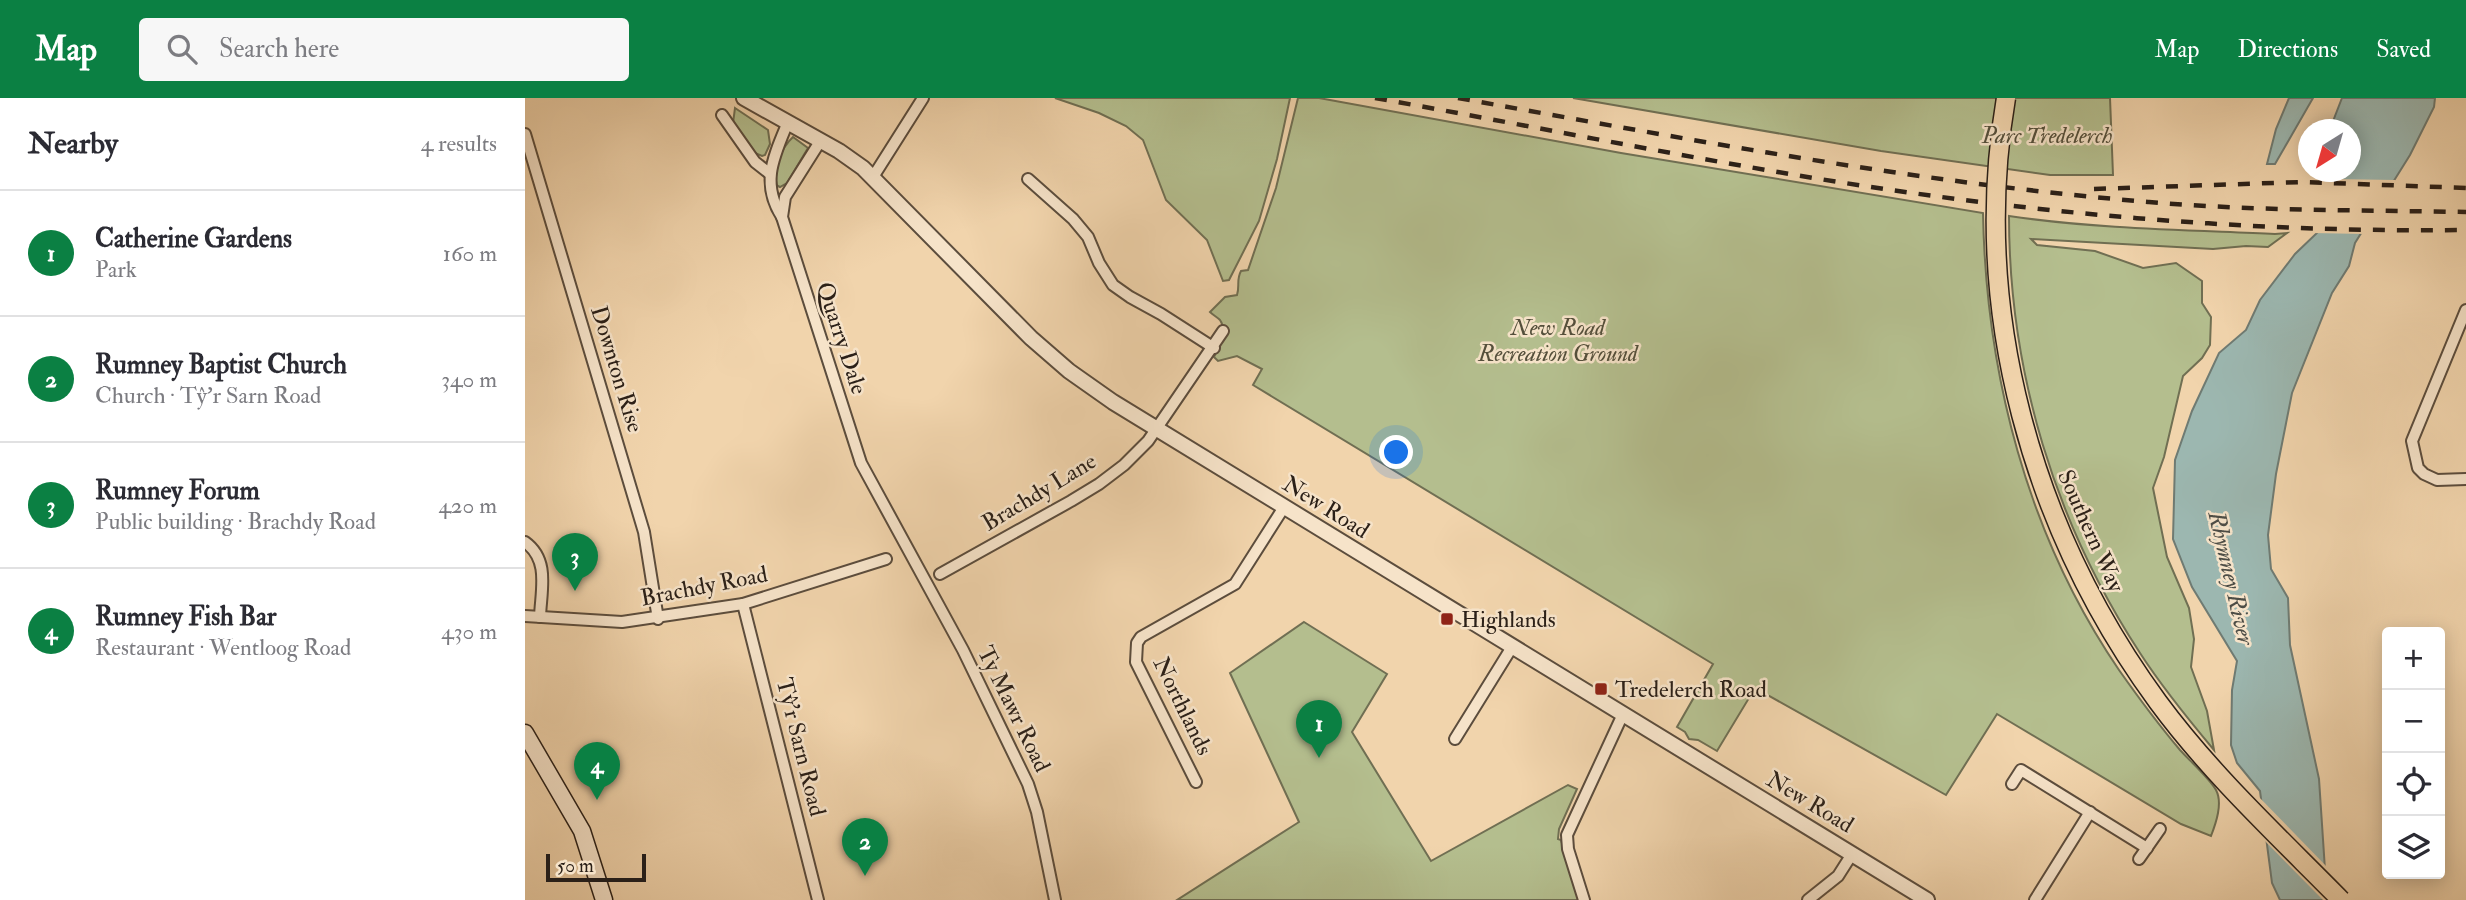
<!DOCTYPE html>
<html lang="en">
<head>
<meta charset="utf-8">
<style>
	:root { --surface:#fff; --page:#f7f7f7; --text:#2b2b33; --muted:#7c7c81; --line:#e1e1e2; --accent:#0b8043 }
	body { margin:0; font-family:"IM FELL Double Pica",serif; background:var(--page); color:var(--text) }
	.controls { position:absolute; right:21px; bottom:21px; display:grid; overflow:hidden; border-radius:7px; box-shadow:0 4px 18px #0003 }
	.controls button { width:63px; height:63px; display:grid; place-items:center; padding:0; border:0; border-bottom:2px solid var(--line); background:var(--surface); color:var(--text); font:35px sans-serif }
	.compass { position:absolute; left:1773px; top:21px; width:63px; height:63px; border-radius:50%; background:var(--surface); box-shadow:0 4px 18px #0003; rotate:217deg }
	.scale { position:absolute; left:21px; bottom:18px; width:100px; box-sizing:border-box; padding-left:7px; border:4px solid #2b2018; border-top:0; font-size:19px; line-height:24px; white-space:nowrap; color:#2b2018; -webkit-text-stroke:5px #f6e3c9; paint-order:stroke }
	.you { position:absolute; left:872px; top:355px; width:24px; height:24px; margin:-18px; border:5px solid #fff; border-radius:50%; background:#1a73e8; box-shadow:0 0 0 10px #1a73e833 }
	.badge { display:grid; place-items:center; width:46px; height:46px; border-radius:50%; background:var(--accent); color:#fff; font-size:23px; font-weight:700 }
	.pin { position:absolute; translate:-50% -58px; filter:drop-shadow(0 2px 4px #0008) }
	.pin::after { content:''; position:absolute; top:37px; width:24px; height:21px; background:inherit; clip-path:polygon(0 0,100% 0,50% 100%) }
	.list { margin:0; padding:0; list-style:none }
	h2 { display:flex; justify-content:space-between; align-items:center; height:91px; margin:0; padding:0 28px; font-size:30px }
	h2 small { font-size:23px; font-weight:400; color:var(--muted) }
	.list li { display:grid; grid-template-columns:46px 1fr auto; gap:21px; align-items:center; box-sizing:border-box; height:126px; padding:0 28px; border-top:2px solid var(--line) }
	.list b { display:block; font-size:26px; white-space:nowrap }
	.list p { margin:0; font-size:23px; white-space:nowrap; color:var(--muted) }
	.list em { font-size:23px; font-style:normal; color:var(--muted) }
	.icon { flex:none; width:38px; height:38px; fill:none; stroke:currentColor; stroke-width:2; stroke-linecap:round; stroke-linejoin:round }
	.map { position:relative; flex:none; width:1941px; height:802px; overflow:hidden }
	header { display:flex; align-items:center; gap:42px; box-sizing:border-box; height:98px; padding:0 35px; background:var(--accent); color:#fff }
	header strong { font-size:33px }
	nav { display:flex; gap:38px; margin-inline-start:auto; font-size:24px }
	.search { width:490px; height:63px; background:var(--page); display:flex; align-items:center; gap:18px; box-sizing:border-box; padding:0 24px; border-radius:7px; color:var(--muted); font-size:26px }
	main { display:flex }
	aside { flex:1; background:var(--surface) }
	.map>svg:first-child { display:block }
	.green { fill:#b4be8e; stroke:#706f53; stroke-width:2 }
	.water { fill:#9cb7b0; stroke:#6f7b73; stroke-width:2 }
	.pier { fill:#f1d4ac }
	.lines { fill:none; stroke-linecap:round; stroke-linejoin:round }
	.minor-casing { stroke:#5c4d3d; stroke-width:14 }
	.tertiary-casing { stroke:#5c4d3d; stroke-width:18 }
	.secondary-casing { stroke:#2b2018; stroke-width:19 }
	.minor { stroke:#f6e3c9; stroke-width:10 }
	.tertiary { stroke:#f6e3c9; stroke-width:14 }
	.secondary { stroke:#f6e3c9; stroke-width:16 }
	.rail { stroke:#2b2018; stroke-width:4.5; stroke-dasharray:12 12; stroke-linecap:butt }
	.primary-bridge-casing { stroke:#2b2018; stroke-width:21; stroke-linecap:butt }
	.primary-bridge { stroke:#f1d4ac; stroke-width:18 }
	.poi-dot { fill:#8f2418; stroke:#f6e3c9; stroke-width:2.5 }
	.labels { text-anchor:middle; dominant-baseline:central; stroke-width:5; stroke-linejoin:round; paint-order:stroke }
	.park-label { font-size:23px; font-style:italic; fill:#544f3b; stroke:#f6e3c9 }
	.street-label { font-size:23px; fill:#2b2018; stroke:#f6e3c9 }
	.poi-label { font-size:23px; fill:#2b2018; stroke:#f6e3c9; text-anchor:start }
	.water-label { font-size:24px; font-style:italic; fill:#4d4d46; stroke:#f6e3c9 }
</style>
</head>
<body>
<header>
<strong>Map</strong>
<div class="search"><svg class="icon" aria-label="search" viewBox="0 0 24 24"><circle cx="10" cy="10" r="6"/><path d="M15 15l6 6"/></svg>Search here</div>
<nav><a>Map</a><a>Directions</a><a>Saved</a></nav>
</header>
<main>
<aside>
<h2>Nearby<small>4 results</small></h2>
<ul class="list">
<li><span class="badge">1</span><div><b>Catherine Gardens</b><p>Park</p></div><em>160 m</em></li>
<li><span class="badge">2</span><div><b>Rumney Baptist Church</b><p>Church · Tŷ'r Sarn Road</p></div><em>340 m</em></li>
<li><span class="badge">3</span><div><b>Rumney Forum</b><p>Public building · Brachdy Road</p></div><em>420 m</em></li>
<li><span class="badge">4</span><div><b>Rumney Fish Bar</b><p>Restaurant · Wentloog Road</p></div><em>430 m</em></li>
</ul>
</aside>
<div class="map">
<svg width="1941" height="802" viewBox="0 0 1941 802">
	<rect width="100%" height="100%" fill="#f1d4ac"/>
	<filter id="stains"><feTurbulence type="fractalNoise" baseFrequency=".00286" numOctaves="4"/><feColorMatrix values="0 0 0 0 .2 0 0 0 0 .09 0 0 0 0 .02 0 0 0 .5 -.17"/></filter>
	<radialGradient id="worn" r=".72"><stop offset=".6" stop-color="#630" stop-opacity="0"/><stop offset="1" stop-color="#630" stop-opacity=".3"/></radialGradient>
	<g class="green">
		<path d="M530,0h235l-13,61 -18,62 -30,59 -6,1 -16,-41 -41,-40 -23,-60 -17,-14 -27,-13z"/>
		<path d="M773,0h21l302,55 362,60c3,161 44,322 136,457 19,27 39,54 61,80 9,10 30,29 36,40 7,13 0,33 -5,46l-30,-12 -184,-110 -51,81 -191,-107 -38,63 -19,-11 -9,-1 -4,-7 -8,-5 36,-63 -460,-279 9,-16 -25,-13 -19,5 -4,-4c5,-8 13,-28 6,-37 -3,-3 -7,-5 -10,-8l15,-15 12,-2c3,-9 -1,-15 4,-24l7,-1 28,-82z"/>
		<path d="M1048,0h537l3,77h-63l-169,-24z"/>
		<path d="M210,10l33,22 2,14 -5,11 -3,1 -7,-3 -22,-30z"/>
		<path d="M268,39l15,11 -21,35 -7,4 -4,-2c-2,-17 4,-36 17,-48z"/>
		<path d="M1484,118c88,13 177,14 266,18l12,-1 -19,14 -22,-1 -33,3 -182,-10 6,6 58,6 48,17 33,-5 26,18v22l9,14 -1,28 -8,13 -19,18 -19,81 -11,31 14,69 22,51 5,31 -3,28 16,44 7,39c-26,-31 -52,-63 -74,-97 -85,-130 -131,-281 -131,-437z"/>
		<path d="M779,524l83,52 -35,58 79,129 137,-76 9,4 -18,40 -1,10 3,1 18,60h-402l122,-78 -69,-149z"/>
	</g>
	<g class="water">
		<path d="M1764,0h24l-38,66h-8l9,-35z"/>
		<path d="M1817,0h93l-1,9 -24,48 -55,88 -6,23 -17,27 -40,100 -16,81 -8,61 3,34 17,29 2,47 29,134 8,121h-47l-8,-17 -12,-92 -23,-28 -6,-18 1,-55 5,-29 -45,-74 -19,-48 2,-79 17,-49 27,-58 27,-23 14,-30 35,-46 23,-22 21,-60h12v-42l-21,-1z"/>
	</g>
	<g class="pier">
		<path d="M1808,81l63,1 -32,54 -52,-1 3,-3z"/>
		<path d="M1732,697l71,73 3,32h-8l-60,-61z"/>
	</g>
	<g class="lines">
		<g class="minor-casing">
			<g id="minor">
				<path d="M197,17l33,47 14,11"/>
				<path d="M0,36l119,398 14,87"/>
				<path d="M296,42l-36,57 -3,20 79,246 102,187 65,134 9,28 18,88"/>
				<path d="M348,79l50,-79"/>
				<path d="M503,81l45,40 15,18 11,26 14,22 17,12 31,17 53,34"/>
				<path d="M257,119c-22,-34 -8,-61 6,-95"/>
				<path d="M1941,212l-54,131 6,27 6,6 13,6 29,-1"/>
				<path d="M0,444c25,18 16,48 15,75"/>
				<path d="M415,476l131,-73 28,-17 25,-19 24,-24 75,-110"/>
				<path d="M218,506l75,296"/>
				<path d="M0,518l97,6 121,-18 143,-45"/>
				<path d="M930,641l57,-92"/>
				<path d="M671,684l-60,-120 1,-19 4,-6 94,-53 49,-77"/>
				<path d="M1487,686l9,-14 126,78"/>
				<path d="M1614,761l21,-30"/>
				<path d="M1059,802l-16,-51 -1,-14 56,-121"/>
				<path d="M1283,802l30,-24 14,-22"/>
				<path d="M1510,802l55,-88"/>
			</g>
		</g>
		<g class="tertiary-casing">
			<path id="tertiary" d="M219,0l95,53 24,17 168,170 38,33 44,31 814,498"/>
		</g>
		<g class="secondary-casing">
			<path id="secondary" d="M0,635l57,98 22,69"/>
		</g>
		<use href="#minor" class="minor"/>
		<use href="#tertiary" class="tertiary"/>
		<use href="#secondary" class="secondary"/>
		<g class="rail">
			<path d="M850,0c135,24 268,51 403,74 226,39 458,61 688,58"/>
			<path d="M933,0c229,41 459,85 691,104 105,9 211,8 317,10"/>
			<path d="M1569,91l208,-7 164,6"/>
		</g>
		<g class="primary-bridge-casing">
			<path id="primary-bridge" d="M1481,0c-36,212 26,432 152,604 53,72 120,134 183,198"/>
		</g>
		<use href="#primary-bridge" class="primary-bridge"/>
	</g>
	<g class="poi-dot">
		<rect x="915" y="514" width="14" height="14" rx="3.5"/>
		<rect x="1069" y="584" width="14" height="14" rx="3.5"/>
	</g>
	<g class="labels">
		<g class="park-label">
			<text x="1522" y="37">Parc Tredelerch</text>
			<text x="1033" y="229">New Road<tspan x="1033" dy="26">Recreation Ground</tspan></text>
		</g>
		<g class="street-label">
			<text transform="translate(317 240) rotate(72)">Quarry Dale</text>
			<text transform="translate(92 271) rotate(73)">Downton Rise</text>
			<text transform="translate(514 394) rotate(-31)">Brachdy Lane</text>
			<text transform="translate(801 409) rotate(32)">New Road</text>
			<text transform="translate(1566 433) rotate(66)">Southern Way</text>
			<text transform="translate(179 488) rotate(-11)">Brachdy Road</text>
			<text transform="translate(658 608) rotate(64)">Northlands</text>
			<text transform="translate(489 611) rotate(64)">Ty Mawr Road</text>
			<text transform="translate(276 649) rotate(76)">Tŷ'r Sarn Road</text>
			<text transform="translate(1285 704) rotate(31)">New Road</text>
		</g>
		<g class="poi-label">
			<text x="936" y="521">Highlands</text>
			<text x="1090" y="591">Tredelerch Road</text>
		</g>
		<g class="water-label">
			<text transform="translate(1706 480) rotate(77)">Rhymney River</text>
		</g>
	</g>
	<rect width="100%" height="100%" filter="url(#stains)"/>
	<rect width="100%" height="100%" fill="url(#worn)"/>
</svg>
<div class="controls">
<button>+</button>
<button>−</button>
<button><svg class="icon" aria-label="locate" viewBox="0 0 24 24"><circle cx="12" cy="12" r="6"/><path d="M12 2v4M12 18v4M2 12h4M18 12h4"/></svg></button>
<button><svg class="icon" aria-label="layers" viewBox="0 0 24 24"><path d="M12 4l9 5-9 5-9-5zM3 14l9 5 9-5"/></svg></button>
</div>
<svg class="compass" viewBox="-18 -18 36 36"><path d="M0-13l5 13h-10z" fill="#e53935"/><path d="M0 13l5-13h-10z" fill="#7c7c81"/></svg>
<div class="scale">50 m</div>
<div class="you"></div>
<div class="pin badge" style="left:794px;top:660px">1</div>
<div class="pin badge" style="left:340px;top:778px">2</div>
<div class="pin badge" style="left:50px;top:493px">3</div>
<div class="pin badge" style="left:72px;top:702px">4</div>
</div>
</main>
</body>
</html>
